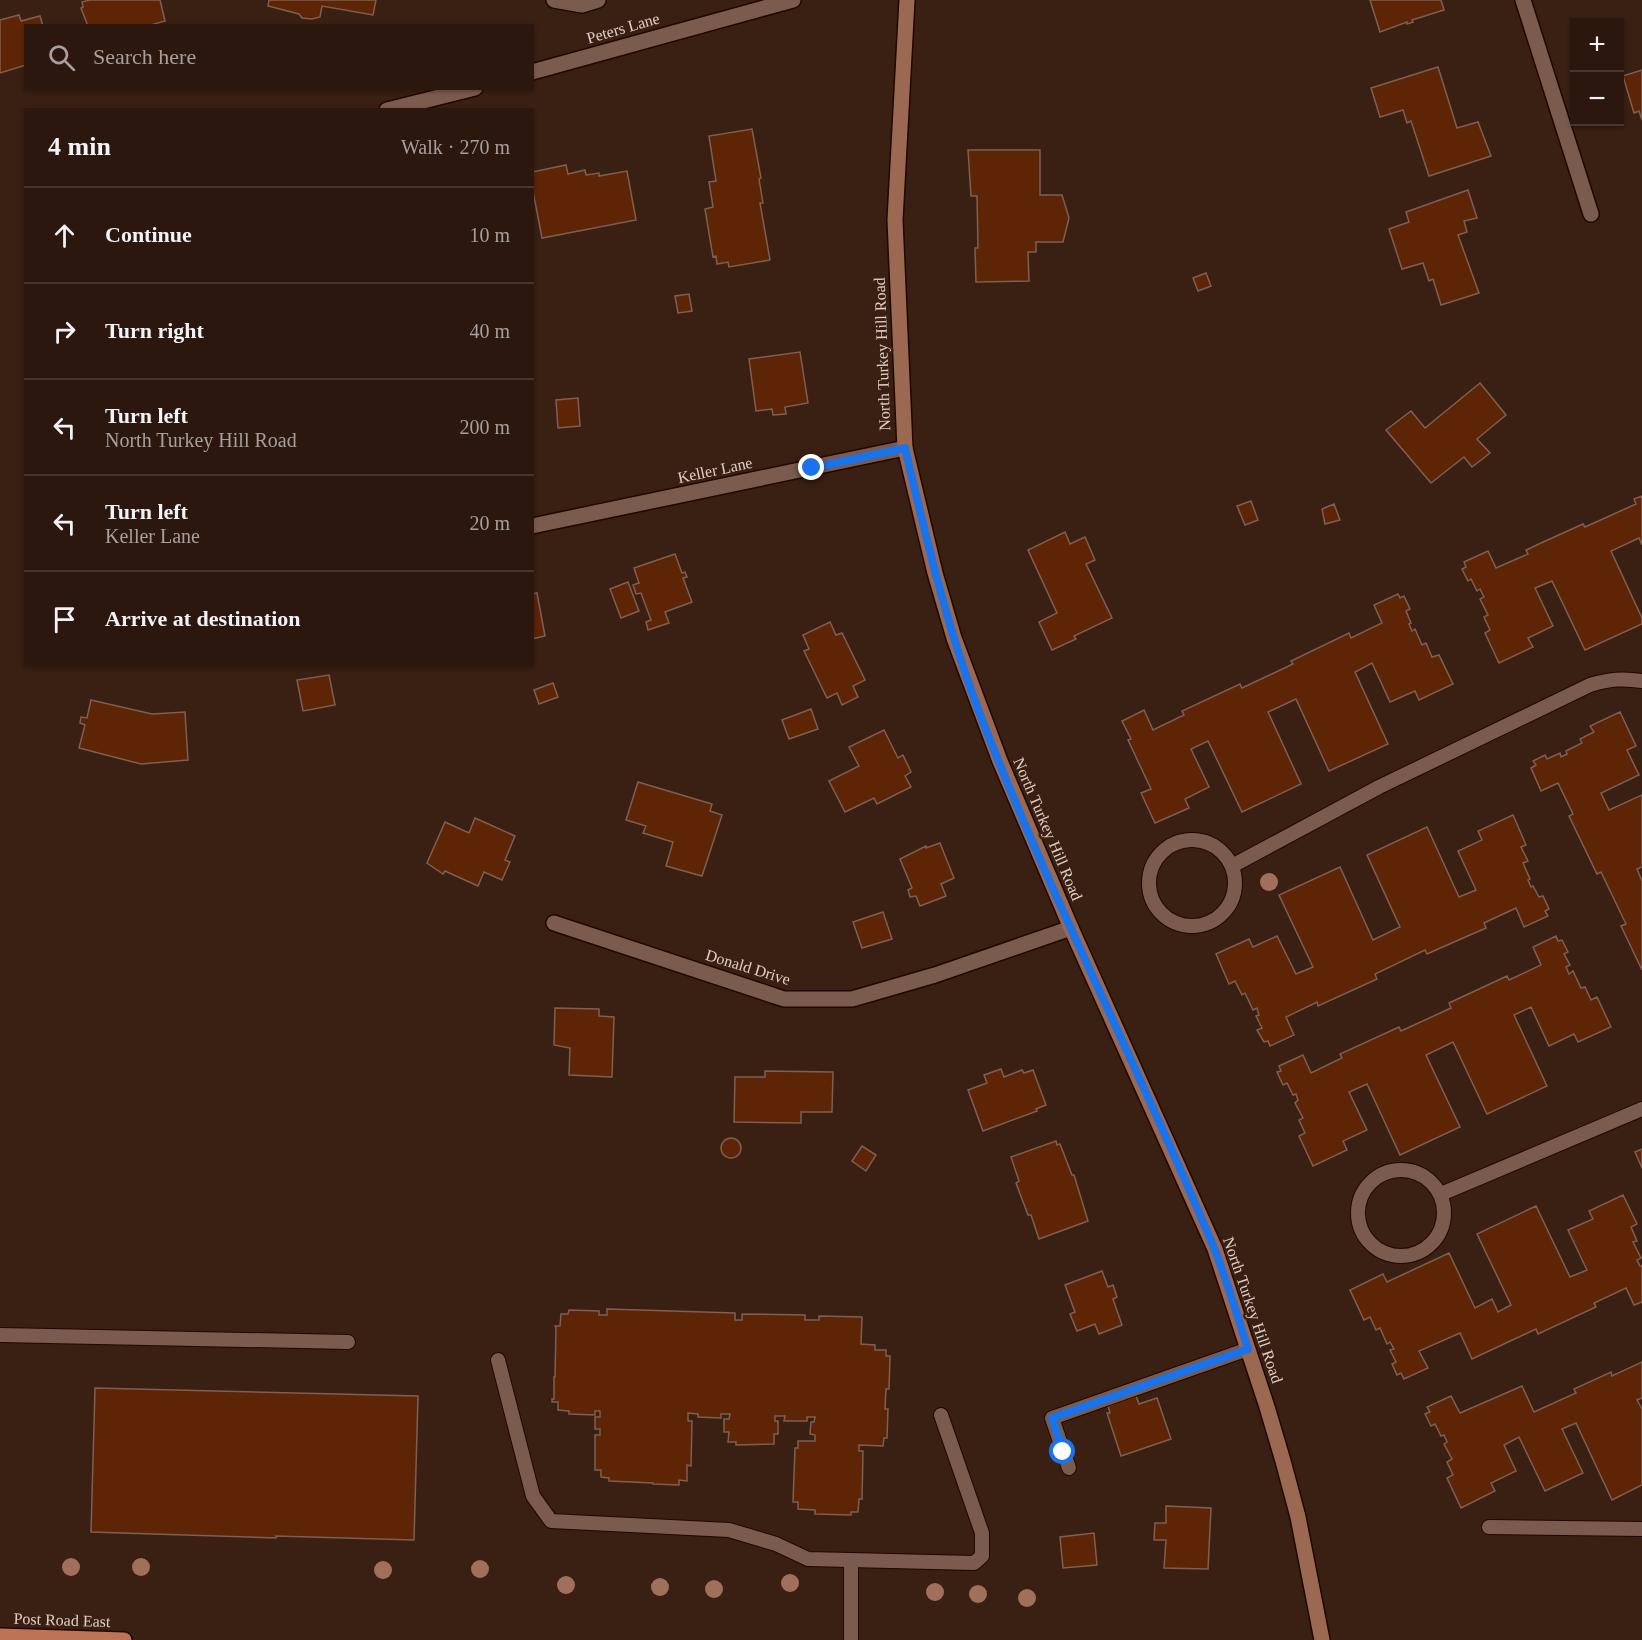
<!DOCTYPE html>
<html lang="en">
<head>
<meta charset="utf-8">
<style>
	:root { --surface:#2c170e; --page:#342017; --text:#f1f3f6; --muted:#a69f9e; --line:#48362e }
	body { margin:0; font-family:Georgia,serif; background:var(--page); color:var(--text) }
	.controls { position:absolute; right:18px; top:18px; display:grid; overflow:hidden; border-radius:0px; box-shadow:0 2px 4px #0004 }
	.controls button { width:54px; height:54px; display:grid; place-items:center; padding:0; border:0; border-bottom:2px solid var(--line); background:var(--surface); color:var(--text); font:30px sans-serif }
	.stop { position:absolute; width:18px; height:18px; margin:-14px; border:4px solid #1a73e8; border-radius:50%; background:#fff }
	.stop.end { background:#1a73e8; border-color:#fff; box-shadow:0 2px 6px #0008 }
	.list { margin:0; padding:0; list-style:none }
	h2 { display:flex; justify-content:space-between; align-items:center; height:78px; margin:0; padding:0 24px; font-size:26px }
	h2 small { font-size:20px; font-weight:400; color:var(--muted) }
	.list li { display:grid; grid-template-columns:39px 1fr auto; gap:18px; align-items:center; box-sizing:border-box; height:96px; padding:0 24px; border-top:2px solid var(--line) }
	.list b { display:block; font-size:22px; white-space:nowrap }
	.list p { margin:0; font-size:20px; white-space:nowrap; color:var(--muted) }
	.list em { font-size:20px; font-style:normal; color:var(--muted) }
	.icon { flex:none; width:33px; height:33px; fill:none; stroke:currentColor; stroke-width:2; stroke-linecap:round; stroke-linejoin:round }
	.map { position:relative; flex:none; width:1642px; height:1640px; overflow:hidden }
	.search { position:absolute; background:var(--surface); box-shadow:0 2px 4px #0004; left:24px; top:24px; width:510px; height:66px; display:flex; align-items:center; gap:15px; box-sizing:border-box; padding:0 21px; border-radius:0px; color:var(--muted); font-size:22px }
	.panel { position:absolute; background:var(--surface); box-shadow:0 2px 4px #0004; left:24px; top:108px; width:510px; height:558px; border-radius:0px }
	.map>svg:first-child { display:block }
	.building { fill:#5d2406; stroke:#7f5f52; stroke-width:1.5 }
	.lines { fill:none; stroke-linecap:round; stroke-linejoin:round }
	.lane-casing { stroke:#200701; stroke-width:16 }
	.street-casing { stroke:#200701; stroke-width:18 }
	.secondary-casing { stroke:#200701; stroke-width:18 }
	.primary-casing { stroke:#200701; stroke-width:18 }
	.lane { stroke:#7b5b4e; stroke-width:14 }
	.street { stroke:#7b5b4e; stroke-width:15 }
	.secondary { stroke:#9b6852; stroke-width:15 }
	.primary { stroke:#bc7455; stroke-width:15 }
	.tree { fill:#a1705b }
	.route { stroke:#1a73e8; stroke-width:8 }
	.labels { text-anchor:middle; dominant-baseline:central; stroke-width:5; stroke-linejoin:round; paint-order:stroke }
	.street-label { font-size:16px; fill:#e0cec6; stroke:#3a1f13 }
</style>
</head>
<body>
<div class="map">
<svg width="1642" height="1640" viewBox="0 0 1642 1640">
	<rect width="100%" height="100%" fill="#3a1f13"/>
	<g class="building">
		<path d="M90,0h70l5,21 -18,5h-59l-7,-18 2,-1 -1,-5z"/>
		<path d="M269,0h107l-3,15 -51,-9 -2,11 -8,2 -10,-1 -3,-4 -31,-8z"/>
		<path d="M1370,0h71l3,10 -32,10 1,2 -6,2v-2l-27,10z"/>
		<path d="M19,15l2,6 19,-5 3,10h-17v39l-26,8v-53z"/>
		<path d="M1438,67l19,61 21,-6 13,34 -62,20 -18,-55 -4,2 -4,-13 -23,7 -9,-29z"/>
		<path d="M1642,70v50l-3,-9 -5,2 -11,-37z"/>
		<path d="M752,129l9,49 -2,1 4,24h-3l10,57 -41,7 -1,-5 -11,2 -1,-8 -3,1 -8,-48 8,-2 -4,-25 7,-1 -7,-45z"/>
		<path d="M968,150h72v45h22l7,23 -6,24h-27v10h-8l1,29 -53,1 -1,-34h3l-1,-52h-6z"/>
		<path d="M566,165l2,9 17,-4 1,5 13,-2v3l28,-5 9,49 -94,18 -10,-52v-14z"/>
		<path d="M1468,190l9,28 -13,3 3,11 -9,3 21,58 -38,12 -8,-26 -4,2 -6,-18 -21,6 -13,-40 20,-7 -3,-10z"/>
		<path d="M1206,273l5,13 -13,5 -5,-13z"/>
		<path d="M689,294l3,17 -14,2 -3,-17z"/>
		<path d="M800,352l8,51 -23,4 1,7 -13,1 -1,-6 -16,2 -7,-52z"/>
		<path d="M1480,383l26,32 -29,24 13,14 -18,14 -8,-10 -33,26 -45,-53 25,-19 14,17z"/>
		<path d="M578,398l2,28 -22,2 -2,-28z"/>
		<path d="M1642,496v49l-3,-7 -28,13 31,67v6l-57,26 -33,-69 -17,7 18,38 -25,12 5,9 -34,16 -14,-30 5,-3 -6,-13 4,-2 -8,-16 4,-2 -4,-8 -3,2 -6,-12 -3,2 -6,-12 4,-2 -2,-5 24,-11 8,17 32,-14 -2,-4 15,-7 42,-19 2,3 51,-23 -2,-5z"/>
		<path d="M1251,501l7,19 -13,5 -8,-19z"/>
		<path d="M1334,504l6,16 -15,4 -3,-15z"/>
		<path d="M1065,532l5,12 15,-7 10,23 -9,4 26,54 -38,18 2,3 -24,11 -13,-28 18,-9 -29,-63z"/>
		<path d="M675,554l7,19 3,-1 2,5 -4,1 9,24 -27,10 4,11 -21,7 -2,-8 5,-2 -10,-27 -5,1 -3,-9 6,-2 -5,-15z"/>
		<path d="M628,582l11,29 -18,7 -11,-29z"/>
		<path d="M537,593l8,43 -13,3v-45z"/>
		<path d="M1398,594l2,4 4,-2 6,13 -4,2 5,12 -2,1 3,7 3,-2 7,16 4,-2 6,14 7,-2 14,29 -34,16 -4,-9 -25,11 -18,-39 -17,9 33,72 -59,27 -33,-72 -28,13 33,72 -59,28 -34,-71 -17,8 18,38 -24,12 4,9 -34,15 -14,-30 10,-4 -23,-49 3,-1 -9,-18 22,-11 9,20 31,-15 -2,-4 58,-27 2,4 51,-24 -2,-3 58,-28 2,5 31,-15 -8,-18z"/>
		<path d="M830,622l6,13 6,-2 23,47 -12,6 5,11 -16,8 -5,-12 -10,5 -23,-47 5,-2 -6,-14z"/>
		<path d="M329,675l6,30 -32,6 -6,-31z"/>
		<path d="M553,683l5,14 -19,7 -5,-14z"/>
		<path d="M91,700l61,14 33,-2 3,48 -47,4 -62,-16 6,-23 -5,-2 1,-6 6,1z"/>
		<path d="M811,709l7,20 -29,10 -7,-19z"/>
		<path d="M1620,712l16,34 -9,4 12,25 -38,18 8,17 33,-15v72l-5,2 5,12v89l-21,-44 5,-2 -25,-52 -4,2 -28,-58 4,-2 -15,-31 -17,8 -10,-23 5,-3 -3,-4 12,-6 2,4 13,-6 1,4 6,-3 -1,-3 16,-8 -2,-4 14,-7 -4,-6z"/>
		<path d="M884,730l14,28 5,-3 8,17 -6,4 6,11 -34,17 -3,-6 -29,14 -16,-31 30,-15 -10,-19z"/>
		<path d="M638,782l74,22 -2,7 12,4 -20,61 -36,-10 7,-24 -30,-9 3,-7 -20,-6z"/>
		<path d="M1513,815l13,30 -5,2 7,14 -5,2 7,16 -2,1 3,7 2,-1 6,11 4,-1 6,13 -4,2 3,5 -24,11 -8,-19 -32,15 2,5 -16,7 -43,19 -2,-4 -50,24 2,5 -59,27 -1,-4 -31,15 8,18 -24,11 -2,-5 -4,1 -7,-12 5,-2 -6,-12 3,-1 -2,-7 -4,2 -8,-17 -3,2 -7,-14 -6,3 -13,-30 33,-15 4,8 24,-11 19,38 17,-7 -34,-72 61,-28 33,73 27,-13 -33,-72 60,-28 32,70 17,-7 -18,-39 24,-11 -4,-9z"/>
		<path d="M475,818l40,18 -10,24 5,2 -8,18 -18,-8 -6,14 -33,-15 -2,3 -16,-11 18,-41 24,11z"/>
		<path d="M940,843l14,35 -13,6 5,12 -26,10 -4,-10 -6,1 -2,-7 4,-2 -12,-29 26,-13v2z"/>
		<path d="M883,912l9,27 -30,9 -9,-26z"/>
		<path d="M1556,936l2,5 4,-1 6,12 -4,2 6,11 -4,2 3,7 4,-3 8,17 4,-1 6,13 6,-3 14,30 -33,15 -4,-8 -25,12 -18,-39 -17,8 33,71 -60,28 -34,-72 -27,13 34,72 -60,28 -33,-71 -18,8 18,38 -24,11 4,9 -34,16 -14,-30 6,-3 -6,-13 4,-2 -8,-15 3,-3 -2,-6 -3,1 -6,-12 -4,2 -6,-13 4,-1 -2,-5 24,-11 8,18 31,-15 -2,-4 59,-27 2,4 50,-23 -2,-5 58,-27 2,4 32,-15 -8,-18z"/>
		<path d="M555,1008l44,1v7l15,1 -2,60 -43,-2 1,-27 -16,-3z"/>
		<path d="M1001,1069l3,8 18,-7 2,3 9,-3 13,35 -10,4 1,2 -54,20 -15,-41 19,-7 -3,-8z"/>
		<path d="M765,1071l68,1 -1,40h-31v11l-67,-1 1,-45h30z"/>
		<circle cx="731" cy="1148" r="10"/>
		<path d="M1056,1141l1,4 3,-1 12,31h2l14,46 -49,18 -8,-24h-3l-12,-32 3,-2 -8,-24z"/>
		<path d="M862,1146l14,9 -10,16 -14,-10z"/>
		<path d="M1642,1149v19l-7,-16z"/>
		<path d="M1623,1195l14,29 -6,3 6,14 -4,1 8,16 -4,2 3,6h2v36l-8,3 -8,-17 -32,15 2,4 -58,27 -2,-5 -64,30 -12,-26 -41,18 9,17 -24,11 -3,-6 -4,2 -5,-11 4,-2 -6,-12 4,-1 -4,-7 -3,2 -7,-16 -4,2 -6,-13 -6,3 -14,-30 33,-16 4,8 62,-29 26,55 17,-9 6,13 13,-7 -34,-71 59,-28 34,71 17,-7 -19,-40 25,-11 -4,-8z"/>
		<path d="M1102,1271l6,16 5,-2 4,12 -4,2 9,26 -23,9 -4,-10 -18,7 -7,-17 5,-2 -10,-27z"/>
		<path d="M607,1309l128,4v7h7v-6l63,1v5h14v-4l43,1 -1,27 14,1v5h11v6h4l-1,33h-3l-1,20h3l-1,29h-3l-1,8 -24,-1v6h4l-1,48h-3l-1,13h-7v3l-36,-1v-4l-17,-1v-7h-5l2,-54h3v-7h17v-6l-5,-1 1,-12h3l1,-5h-8v4h-23l1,-5h-10v5h3v13h-4v10l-38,1v-3h-8l1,-10h-5v-13h5l1,-5h-9v4l-23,-1v-3l-10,-1v8h4l-1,45 -4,-1v16l-8,-1v5l-26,-1v-1l-44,-2v-3l-8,-1v-7h-6v-35h5v-6h-5v-12h5v-6h-5v4l-26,-1v-3l-11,-1v-8h-6v-3h2v-22h1l1,-49 -1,-2h5l1,-12h7l1,-4 30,1v4h8z"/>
		<path d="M1642,1362v36l-5,2 5,9v76l-30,15 -36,-77 -14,6 21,44 -38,18 -26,-54 -15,8 12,26 -25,12 4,8 -34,17 -14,-30 6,-3 -6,-13 5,-3 -8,-15 3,-2 -3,-7 -3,1 -6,-12 -4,2 -6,-12 5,-2 -3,-5 24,-11 9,17 62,-27 12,26 42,-19 -2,-4 37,-17 1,4z"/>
		<path d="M95,1388l323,8 -4,144 -138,-4v2l-185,-6z"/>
		<path d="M1136,1396l3,8 18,-6 14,41 -50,17 -14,-43h3l-2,-7z"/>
		<path d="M1166,1506l45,2 -3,61 -44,-1 2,-28h-12l1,-17h11z"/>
		<path d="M1094,1533l3,32 -34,3 -3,-31z"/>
	</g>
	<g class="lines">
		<g class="lane-casing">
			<g id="lane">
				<circle cx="1192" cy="883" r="43"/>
				<path d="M1232,866l147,-79 211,-102c19,-6 33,-7 52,-4"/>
				<circle cx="1401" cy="1213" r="43"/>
				<path d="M1441,1194l201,-85"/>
				<path d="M0,1335l348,7"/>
				<path d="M498,1360l35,136 18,25 178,9 47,14 32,15 166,4 8,-7v-23l-41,-118"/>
				<path d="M1069,1468l-17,-50 196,-69"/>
				<path d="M1489,1527l153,2"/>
				<path d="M851,1560v80"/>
			</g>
		</g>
		<g class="street-casing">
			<g id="street">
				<path d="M554,0l28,5 16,-5"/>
				<path d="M1523,0l68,214"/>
				<path d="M532,72l261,-72"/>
				<path d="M387,110l88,-22"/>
				<path d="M532,526l373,-78"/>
				<path d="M554,923l230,76h68l83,-24 136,-47"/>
			</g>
		</g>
		<g class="secondary-casing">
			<path id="secondary" d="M907,0l-12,220 10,228 30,125 19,65 46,123 71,167 144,321 52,158 16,54 15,56 24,123"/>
		</g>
		<g class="primary-casing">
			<path id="primary" d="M0,1636l124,4"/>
		</g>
		<use href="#lane" class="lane"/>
		<use href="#street" class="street"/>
		<use href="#secondary" class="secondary"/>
		<use href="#primary" class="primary"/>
	</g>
	<g class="tree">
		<circle cx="1269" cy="882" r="9"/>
		<circle cx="71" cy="1567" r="9"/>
		<circle cx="141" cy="1567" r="9"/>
		<circle cx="480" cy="1569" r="9"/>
		<circle cx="383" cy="1570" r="9"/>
		<circle cx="790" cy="1583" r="9"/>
		<circle cx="566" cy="1585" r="9"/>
		<circle cx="660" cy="1587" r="9"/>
		<circle cx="714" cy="1589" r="9"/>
		<circle cx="935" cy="1592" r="9"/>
		<circle cx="978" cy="1594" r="9"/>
		<circle cx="1027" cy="1598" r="9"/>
	</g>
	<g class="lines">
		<path class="route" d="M812,468l93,-20c20,85 40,171 70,253 70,186 163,363 239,547 13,32 23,67 34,101l-196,69 11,34"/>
	</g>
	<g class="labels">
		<g class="street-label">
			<text transform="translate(623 28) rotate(-16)">Peters Lane</text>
			<text transform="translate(882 354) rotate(-92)">North Turkey Hill Road</text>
			<text transform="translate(715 470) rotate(-12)">Keller Lane</text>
			<text transform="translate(1048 829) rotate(67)">North Turkey Hill Road</text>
			<text transform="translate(748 967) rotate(17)">Donald Drive</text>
			<text transform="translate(1253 1310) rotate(71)">North Turkey Hill Road</text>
			<text transform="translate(62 1620) rotate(2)">Post Road East</text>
		</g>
	</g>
</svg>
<div class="controls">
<button>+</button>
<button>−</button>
</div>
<div class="stop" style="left:1063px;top:1452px"></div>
<div class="stop end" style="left:812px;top:468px"></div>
<div class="search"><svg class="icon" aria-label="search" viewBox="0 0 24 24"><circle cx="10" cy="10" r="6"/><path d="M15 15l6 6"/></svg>Search here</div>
<section class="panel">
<h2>4 min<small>Walk · 270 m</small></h2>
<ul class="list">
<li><svg class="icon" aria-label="ahead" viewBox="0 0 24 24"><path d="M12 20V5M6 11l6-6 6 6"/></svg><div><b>Continue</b></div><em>10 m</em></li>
<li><svg class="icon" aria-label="right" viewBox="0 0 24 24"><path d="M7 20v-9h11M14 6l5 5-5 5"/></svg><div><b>Turn right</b></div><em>40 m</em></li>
<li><svg class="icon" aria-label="left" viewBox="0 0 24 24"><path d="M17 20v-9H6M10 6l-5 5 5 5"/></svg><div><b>Turn left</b><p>North Turkey Hill Road</p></div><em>200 m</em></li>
<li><svg class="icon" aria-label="left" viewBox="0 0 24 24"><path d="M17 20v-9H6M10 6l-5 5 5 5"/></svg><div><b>Turn left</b><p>Keller Lane</p></div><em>20 m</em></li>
<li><svg class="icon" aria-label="arrive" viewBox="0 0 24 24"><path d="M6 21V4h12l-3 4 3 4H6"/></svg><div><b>Arrive at destination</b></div></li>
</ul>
</section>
</div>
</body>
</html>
